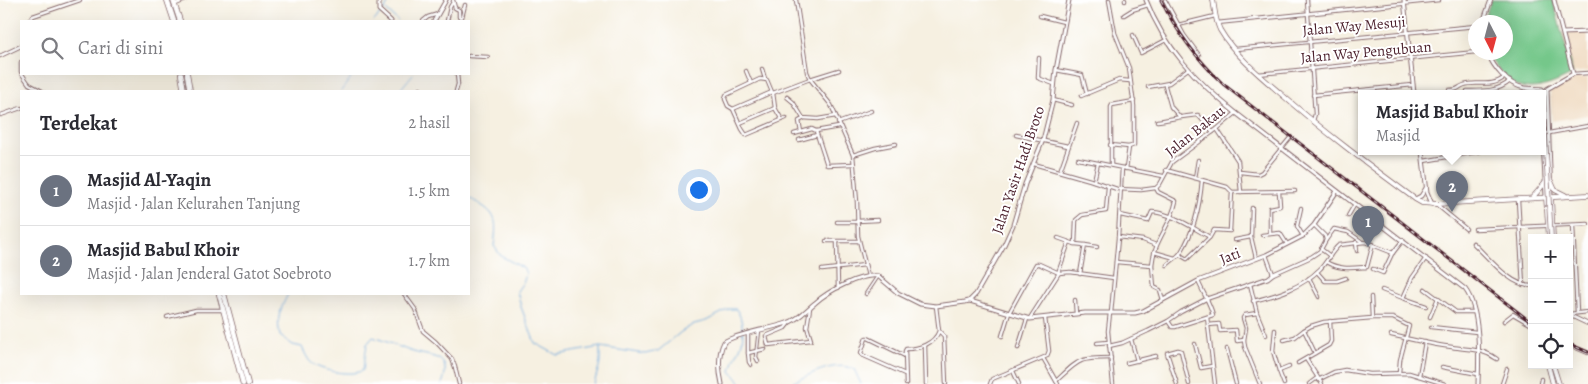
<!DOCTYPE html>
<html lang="id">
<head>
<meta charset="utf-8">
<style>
	:root { --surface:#fff; --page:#f7f7f7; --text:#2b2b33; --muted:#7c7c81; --line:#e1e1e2; --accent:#111827 }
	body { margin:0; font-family:Alegreya,serif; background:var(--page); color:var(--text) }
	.controls { position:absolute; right:15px; bottom:15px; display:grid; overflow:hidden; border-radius:0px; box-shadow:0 5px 20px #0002 }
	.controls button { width:45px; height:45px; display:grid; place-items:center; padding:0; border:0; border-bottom:1px solid var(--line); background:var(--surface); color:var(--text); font:25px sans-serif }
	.compass { position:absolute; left:1468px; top:15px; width:45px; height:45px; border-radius:50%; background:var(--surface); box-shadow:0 5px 20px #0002; rotate:174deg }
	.you { position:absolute; left:698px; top:189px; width:18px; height:18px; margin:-12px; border:4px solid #fff; border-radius:50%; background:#1a73e8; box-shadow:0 0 0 8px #1a73e833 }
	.badge { display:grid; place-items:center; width:32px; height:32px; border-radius:50%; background:var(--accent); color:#fff; font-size:16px; font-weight:700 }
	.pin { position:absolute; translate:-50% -41px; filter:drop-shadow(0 1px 2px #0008) }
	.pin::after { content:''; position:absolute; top:26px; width:18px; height:15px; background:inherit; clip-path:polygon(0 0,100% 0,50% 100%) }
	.popup { position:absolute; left:1358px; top:90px; width:188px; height:65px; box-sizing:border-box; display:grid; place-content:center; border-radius:0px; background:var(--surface); filter:drop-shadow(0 1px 4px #0005); font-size:16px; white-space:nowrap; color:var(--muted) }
	.popup b { font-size:19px; color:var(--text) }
	.popup::after { content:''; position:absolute; left:50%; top:100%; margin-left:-10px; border:10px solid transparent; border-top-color:var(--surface) }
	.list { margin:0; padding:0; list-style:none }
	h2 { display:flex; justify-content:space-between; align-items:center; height:65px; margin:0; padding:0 20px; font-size:21px }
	h2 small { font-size:16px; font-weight:400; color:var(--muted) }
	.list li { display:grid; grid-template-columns:32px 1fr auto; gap:15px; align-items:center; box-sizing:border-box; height:70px; padding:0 20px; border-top:1px solid var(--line) }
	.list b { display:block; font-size:19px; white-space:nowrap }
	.list p { margin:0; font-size:16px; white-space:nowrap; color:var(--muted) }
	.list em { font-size:16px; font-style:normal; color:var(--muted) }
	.icon { flex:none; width:28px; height:28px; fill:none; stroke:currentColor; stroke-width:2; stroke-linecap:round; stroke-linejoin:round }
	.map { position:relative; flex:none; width:1588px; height:384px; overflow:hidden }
	.search { position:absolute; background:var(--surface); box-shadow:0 5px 20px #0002; left:20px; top:20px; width:450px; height:55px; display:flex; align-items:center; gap:12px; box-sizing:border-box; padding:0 18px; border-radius:0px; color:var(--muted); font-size:19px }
	.panel { position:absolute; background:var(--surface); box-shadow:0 5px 20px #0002; left:20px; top:90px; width:450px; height:205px; border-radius:0px }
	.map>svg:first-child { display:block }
	.built { fill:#eed7bb }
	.green { fill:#75c78a; stroke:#60735a }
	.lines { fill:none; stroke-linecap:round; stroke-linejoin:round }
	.stream { stroke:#6ca7dd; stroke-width:1 }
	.street-casing { stroke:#86686b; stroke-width:4.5 }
	.secondary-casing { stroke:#86686b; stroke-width:5 }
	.primary-casing { stroke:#86686b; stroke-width:5.5 }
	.highway-casing { stroke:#86686b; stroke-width:6 }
	.street { stroke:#fff; stroke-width:2.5 }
	.secondary { stroke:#fff; stroke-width:3 }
	.primary { stroke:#fff; stroke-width:4 }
	.highway { stroke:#fff; stroke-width:4.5 }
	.rail-casing { stroke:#4a1f2b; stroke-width:3 }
	.rail { stroke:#fff; stroke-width:1; stroke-dasharray:4; stroke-linecap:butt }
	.primary-bridge-casing { stroke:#86686b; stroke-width:5.5; stroke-linecap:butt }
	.primary-bridge { stroke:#fff; stroke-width:4 }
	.labels { text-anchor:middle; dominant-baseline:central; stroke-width:4; stroke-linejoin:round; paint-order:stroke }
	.street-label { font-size:15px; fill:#4a1f2b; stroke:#fff }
</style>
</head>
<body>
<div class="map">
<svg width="1588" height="384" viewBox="0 0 1588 384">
	<rect width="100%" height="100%" fill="#fff"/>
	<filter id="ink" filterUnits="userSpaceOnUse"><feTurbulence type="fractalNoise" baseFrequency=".02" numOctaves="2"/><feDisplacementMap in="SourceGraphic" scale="10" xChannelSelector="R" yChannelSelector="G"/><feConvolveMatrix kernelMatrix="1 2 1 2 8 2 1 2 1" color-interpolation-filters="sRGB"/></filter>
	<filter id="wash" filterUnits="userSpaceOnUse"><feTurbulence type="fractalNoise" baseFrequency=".0096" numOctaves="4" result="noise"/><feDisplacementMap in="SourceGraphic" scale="20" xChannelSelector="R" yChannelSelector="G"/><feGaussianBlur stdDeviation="1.12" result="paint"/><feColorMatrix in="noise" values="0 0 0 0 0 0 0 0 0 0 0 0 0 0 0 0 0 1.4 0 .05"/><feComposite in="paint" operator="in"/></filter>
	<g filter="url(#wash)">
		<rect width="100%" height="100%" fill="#f6f0e1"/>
		<g class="built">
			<path d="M1588,32v39l-16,2 -9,-40z"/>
			<path d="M1577,78h11v37l-36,6 -2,-30z"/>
		</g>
		<path class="green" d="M1491,0h62l20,74c-21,11 -47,23 -68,4 -7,-7 -13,-18 -18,-25l19,-1v-30h-23z"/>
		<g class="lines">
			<g class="stream">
				<path d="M386,10l12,11"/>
				<path d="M374,21l11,-12 5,-9"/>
				<path d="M341,91l9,-12 1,-5"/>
				<path d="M399,91l14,-17"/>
				<path d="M469,198c27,15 29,18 25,48l7,10 22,12 3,5 -2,8 -7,10 4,16 14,36 22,12 43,-8 45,7 13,-3 23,-19 13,-8 12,-3 23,-12h7c7,8 9,30 4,39 -4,8 -7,14 -9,23l11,13"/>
				<path d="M288,294c-8,16 -12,24 -8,42l13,9 9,2c3,6 6,14 11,17 9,7 40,13 50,6l4,-26 6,-7c12,4 24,9 37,14 20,7 44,2 32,33"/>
				<path d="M594,384l6,-21v-15"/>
				<path d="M789,384c19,-8 44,-24 65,-15l7,15"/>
			</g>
		</g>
	</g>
	<g filter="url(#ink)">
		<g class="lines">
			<g class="street-casing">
				<g id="street">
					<path d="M453,0l2,8 4,2v7h3"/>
					<path d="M796,0l11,72 3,7 21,26 22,50 4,47 1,34 10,40"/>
					<path d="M1109,0l6,33 14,35 5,38v39l-5,2"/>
					<path d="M1125,0v1"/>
					<path d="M1165,0l19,35 15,20"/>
					<path d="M1307,0l8,114 -2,7"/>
					<path d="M1124,15l8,-5 16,-5"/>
					<path d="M1040,16l24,6"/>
					<path d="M462,17l3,-12"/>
					<path d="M29,21l4,-5 47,-16"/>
					<path d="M423,21l5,-4 10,-3"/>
					<path d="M447,21l3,-14 3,-5"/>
					<path d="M1217,23l222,-23"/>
					<path d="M1178,25l37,-9"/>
					<path d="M1133,35l8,18 25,-13"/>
					<path d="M1235,49l241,-23"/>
					<path d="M0,56l21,-10"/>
					<path d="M469,56l19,1"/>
					<path d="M1039,58l-1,20 16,6"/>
					<path d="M21,62v10"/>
					<path d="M762,69l3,10"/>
					<path d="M1056,70l26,5 5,19"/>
					<path d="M746,71l5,12"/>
					<path d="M22,74l7,10 13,7"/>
					<path d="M1258,74l218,-22"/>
					<path d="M1573,74l15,-1"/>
					<path d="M1165,86l6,21 8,9"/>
					<path d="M1148,87l21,-4 19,-14"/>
					<path d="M420,89l1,2"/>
					<path d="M1449,90c11,0 7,-2 15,-5 14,-5 26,4 41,-8"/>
					<path d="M456,91l2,-7 -1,-10"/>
					<path d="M1467,91c15,0 31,1 43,-10"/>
					<path d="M773,93l2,15 7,12"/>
					<path d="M1313,95l100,-10"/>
					<path d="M1081,96l38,-16 11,1"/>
					<path d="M787,97l6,5 10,16 15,1 18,-3"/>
					<path d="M1053,100l19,5"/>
					<path d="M733,109l-5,-3 -3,-7 1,-4 34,-16 7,1 5,12"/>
					<path d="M1,115l20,-7"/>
					<path d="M786,118l-40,17 -4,-6 -9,-20 39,-17 1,1 37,-14 29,-9"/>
					<path d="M1157,121c14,-2 27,-5 41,-6l15,17"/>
					<path d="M740,123l35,-15"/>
					<path d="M838,123l33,-12"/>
					<path d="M1217,129l21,32 3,31"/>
					<path d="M816,131l23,-4"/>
					<path d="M801,132l-2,-11 4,-2"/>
					<path d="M1549,133l39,-7"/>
					<path d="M794,134l18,-5 4,2 11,34 27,-1"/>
					<path d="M1016,135l52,11"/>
					<path d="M799,140l18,-5"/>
					<path d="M1110,145l19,2"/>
					<path d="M853,155l22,-7 21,-4"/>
					<path d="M1078,159l85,17"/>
					<path d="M1424,161l57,-10"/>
					<path d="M1034,164l56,16 27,9 24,1 15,-2 4,-4 12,-22 45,-33 19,-16"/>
					<path d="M1111,165v-58l1,-2 22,-4"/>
					<path d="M1126,169l3,-22"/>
					<path d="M1166,170l61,17 5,5 -2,39 -16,-1 -4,7 -23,22 -7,-4"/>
					<path d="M1060,171l17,-48"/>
					<path d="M1240,172l18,2 4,-2 28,-34"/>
					<path d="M1195,178l3,-18"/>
					<path d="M1094,181l4,-18"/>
					<path d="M1232,192l63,-1"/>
					<path d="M1518,200l5,85"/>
					<path d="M1436,204l30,25"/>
					<path d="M1252,208l-1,29 5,21"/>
					<path d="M1301,208l-4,18 6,10"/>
					<path d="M1120,215l28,6 4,-9c19,1 39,15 56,24l1,2"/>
					<path d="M1348,216l7,-12"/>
					<path d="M857,221l21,-1"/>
					<path d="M837,222h20"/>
					<path d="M1573,225l4,88"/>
					<path d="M1475,229l113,-5"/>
					<path d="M1270,233v-25l10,-2 -1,-14"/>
					<path d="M1262,235l18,-2 7,11"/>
					<path d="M1118,237l25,3 13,5"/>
					<path d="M1058,238l17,6 10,1 -5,29"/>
					<path d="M1235,240l16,-3"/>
					<path d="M1326,240l8,-11 14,3 13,9"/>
					<path d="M826,241h33"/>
					<path d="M837,242l1,46"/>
					<path d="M1356,242l1,9"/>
					<path d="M1473,243c15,14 37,43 59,43"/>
					<path d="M1075,244l1,-24 6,-5 24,-4 2,-24"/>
					<path d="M1085,245l12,2"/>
					<path d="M1321,249l9,7"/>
					<path d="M1154,252l21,6"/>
					<path d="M1266,255l7,19"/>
					<path d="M1116,262l36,3c2,-25 19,-39 24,-64l-18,-9 -2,-4"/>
					<path d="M1326,262c13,8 26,6 41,5l6,-23"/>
					<path d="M1152,265l2,22 6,3 3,10"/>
					<path d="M1167,265c4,-4 11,-8 14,-13 14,-22 19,-47 21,-72"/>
					<path d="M1373,269l10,4 9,-19 11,-14"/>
					<path d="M822,270l43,-5"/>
					<path d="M1317,272l8,9h12l9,-3"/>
					<path d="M1058,273l11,-31"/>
					<path d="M1309,278l10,19"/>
					<path d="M1250,284l7,29 9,22"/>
					<path d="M1425,289l31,23h18"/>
					<path d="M1382,290l21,8"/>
					<path d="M404,294l11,15 8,22 13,11 16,17 3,8 4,17"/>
					<path d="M866,294l12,-18"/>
					<path d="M1371,297l1,21"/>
					<path d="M1075,300l1,14"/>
					<path d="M1253,301c25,-6 48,-13 67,-32 7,-7 11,-17 19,-24l26,-3 28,11"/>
					<path d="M936,306l3,25"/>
					<path d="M1426,306l-23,-8 9,-20 14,-20"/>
					<path d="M1110,313l-2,18 5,53"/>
					<path d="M1111,313l7,-75 4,-70"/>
					<path d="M1257,313l-12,2 -2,3 3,10 -2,12 1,7 15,37"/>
					<path d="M1569,314l19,-2"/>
					<path d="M1569,315l19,9"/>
					<path d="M167,317l29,-7h26"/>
					<path d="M1207,317l8,67"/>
					<path d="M1430,317l8,-19"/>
					<path d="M1030,318l29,-45 11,-1 44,6"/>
					<path d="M1168,321l4,6h3l38,-12c-3,-12 -10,-22 -15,-34"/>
					<path d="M1504,321l9,-7 19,11"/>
					<path d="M789,323l-4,5 -19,8 2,9 43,-5 -4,-13 3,-19"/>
					<path d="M1208,325l11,-1 1,7 16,-1 1,11 7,-1"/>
					<path d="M1431,327l46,5"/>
					<path d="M1275,330l-2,21 6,20 10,-4"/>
					<path d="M1304,330l7,-4 13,-4 48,-4h21l16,8 -9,34 -1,13"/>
					<path d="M748,334v19l17,-4"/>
					<path d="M1391,335c20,4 41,10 61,12 17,3 30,1 45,12"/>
					<path d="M1002,336l7,-23 27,-49h3l20,9"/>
					<path d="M1131,339l6,22"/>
					<path d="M1284,340l11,-3 9,-7 11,23"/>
					<path d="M1097,343l12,-1"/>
					<path d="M1195,344l6,24 11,-2"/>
					<path d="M1569,345l19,8"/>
					<path d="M925,346l1,38"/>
					<path d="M1109,346l13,-3 26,-12 20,-10 13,-9 25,-13 62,-21 5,-4 38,-17 9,-6 6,-11 -1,-4 -11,-11"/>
					<path d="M1018,348l9,-29"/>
					<path d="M1227,349l9,35"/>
					<path d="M748,353l1,9 2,3"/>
					<path d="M905,356l-37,-18h-2l-5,15 1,2 43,19"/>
					<path d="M1043,358l13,23"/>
					<path d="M1306,359l16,25"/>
					<path d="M758,361l-2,-4 3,-27"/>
					<path d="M1127,363l29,-7"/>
					<path d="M1298,363l31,-18 2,-4 -1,-20"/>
					<path d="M1442,367l36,7"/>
					<path d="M1013,371l6,13"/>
					<path d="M1279,371l5,13"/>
					<path d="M1419,376l6,-34"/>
					<path d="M1318,380l16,-8 11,-2 25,4 39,-1 36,11"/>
					<path d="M906,384l-1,-33 1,-2c13,0 28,-5 33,-18l5,5 2,48"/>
					<path d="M990,384l2,-5 55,-23 2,-5 -4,-33"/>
					<path d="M1058,384l-2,-3c24,-22 22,-23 55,-23"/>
					<path d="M1177,384l-10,-31 11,-3 3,1 8,33"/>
					<path d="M1309,384l8,-6"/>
					<path d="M1502,384l5,-15"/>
					<path d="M1540,384l1,-5"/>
				</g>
			</g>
			<g class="secondary-casing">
				<g id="secondary">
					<path d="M379,0v10l12,11"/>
					<path d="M1146,0c18,47 51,82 90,113l229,176c16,21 14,69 13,95"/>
					<path d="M1404,0l10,93"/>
					<path d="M175,4l10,-4"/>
					<path d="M434,21l12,-21"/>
					<path d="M1483,22l8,-22"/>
					<path d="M1563,33l25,-1"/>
					<path d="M1487,52c7,16 20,33 38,36 6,1 11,0 17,1l4,5"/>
					<path d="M1529,89l9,4"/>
					<path d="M1542,123l4,74"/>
					<path d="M1422,151l5,41 5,12"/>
					<path d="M1551,197l-4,-108 26,-15 -19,-74"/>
					<path d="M1415,199l6,-3 5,-8"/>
					<path d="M970,301l60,18 55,-6h50l8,-2 55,-30 68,-26 37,-19 11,-11 23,-34"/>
					<path d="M722,384c-3,-13 -4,-30 2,-42 13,-9 47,-13 63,-19 11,-3 19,-13 28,-20 13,-12 45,-29 63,-27l20,17 22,11 16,2 29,-4 4,-1 7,-7 28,-49 9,-20 12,-41 18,-44 10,-40 3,-30 13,-70"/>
				</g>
			</g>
			<g class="primary-casing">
				<g id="primary">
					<path d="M1213,0c2,10 2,20 7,30 14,24 39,45 60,63 43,38 89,72 135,106l7,4 14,1 152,-9"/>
					<path d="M1542,126l3,8"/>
					<path d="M1551,181l4,9 10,5"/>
					<path d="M1533,197l12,-14"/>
					<path d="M1546,197l3,41"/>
					<path d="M1551,197l2,41"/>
					<path d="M1548,365l5,19"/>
					<path d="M1553,365l6,19"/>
				</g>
			</g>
			<g class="highway-casing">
				<g id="highway">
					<path d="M167,0l7,21"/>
					<path d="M173,0l7,21"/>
					<path d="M181,74l3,17"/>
					<path d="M187,74l3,17"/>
					<path d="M219,294l24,90"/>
					<path d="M224,294l24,90"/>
				</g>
			</g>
			<use href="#street" class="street"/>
			<use href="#secondary" class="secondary"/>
			<use href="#primary" class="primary"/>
			<use href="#highway" class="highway"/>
			<g class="rail-casing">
				<g id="rail">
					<path d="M1161,0c16,33 36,59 62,84l309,239"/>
					<path d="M1569,344l19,8"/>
				</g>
			</g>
			<use href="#rail" class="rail"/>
			<g class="primary-bridge-casing">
				<path id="primary-bridge" d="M1545,134l6,104"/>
			</g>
			<use href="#primary-bridge" class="primary-bridge"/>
		</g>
	</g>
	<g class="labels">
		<g class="street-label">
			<text transform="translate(1354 26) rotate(-5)">Jalan Way Mesuji</text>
			<text transform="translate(1366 52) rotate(-5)">Jalan Way Pengubuan</text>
			<text transform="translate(1195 131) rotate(-39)">Jalan Bakau</text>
			<text transform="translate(1018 170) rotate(-71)">Jalan Yasir Hadi Broto</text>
			<text transform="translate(1230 256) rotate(-22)">Jati</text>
		</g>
	</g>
</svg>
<div class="controls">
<button>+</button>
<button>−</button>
<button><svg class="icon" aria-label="locate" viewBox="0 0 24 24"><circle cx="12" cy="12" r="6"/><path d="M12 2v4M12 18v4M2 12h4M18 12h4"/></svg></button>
</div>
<svg class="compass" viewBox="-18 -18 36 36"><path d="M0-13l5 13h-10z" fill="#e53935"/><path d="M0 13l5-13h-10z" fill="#7c7c81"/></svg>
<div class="you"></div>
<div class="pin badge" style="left:1368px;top:247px;background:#6b7280">1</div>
<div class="pin badge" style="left:1452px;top:212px;background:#6b7280">2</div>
<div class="popup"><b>Masjid Babul Khoir</b>Masjid</div>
<div class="search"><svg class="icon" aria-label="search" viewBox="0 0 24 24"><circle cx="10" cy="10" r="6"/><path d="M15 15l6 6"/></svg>Cari di sini</div>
<section class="panel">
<h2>Terdekat<small>2 hasil</small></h2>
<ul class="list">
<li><span class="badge" style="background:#6b7280">1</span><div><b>Masjid Al-Yaqin</b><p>Masjid · Jalan Kelurahen Tanjung</p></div><em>1.5 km</em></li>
<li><span class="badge" style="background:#6b7280">2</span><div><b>Masjid Babul Khoir</b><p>Masjid · Jalan Jenderal Gatot Soebroto</p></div><em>1.7 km</em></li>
</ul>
</section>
</div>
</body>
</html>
